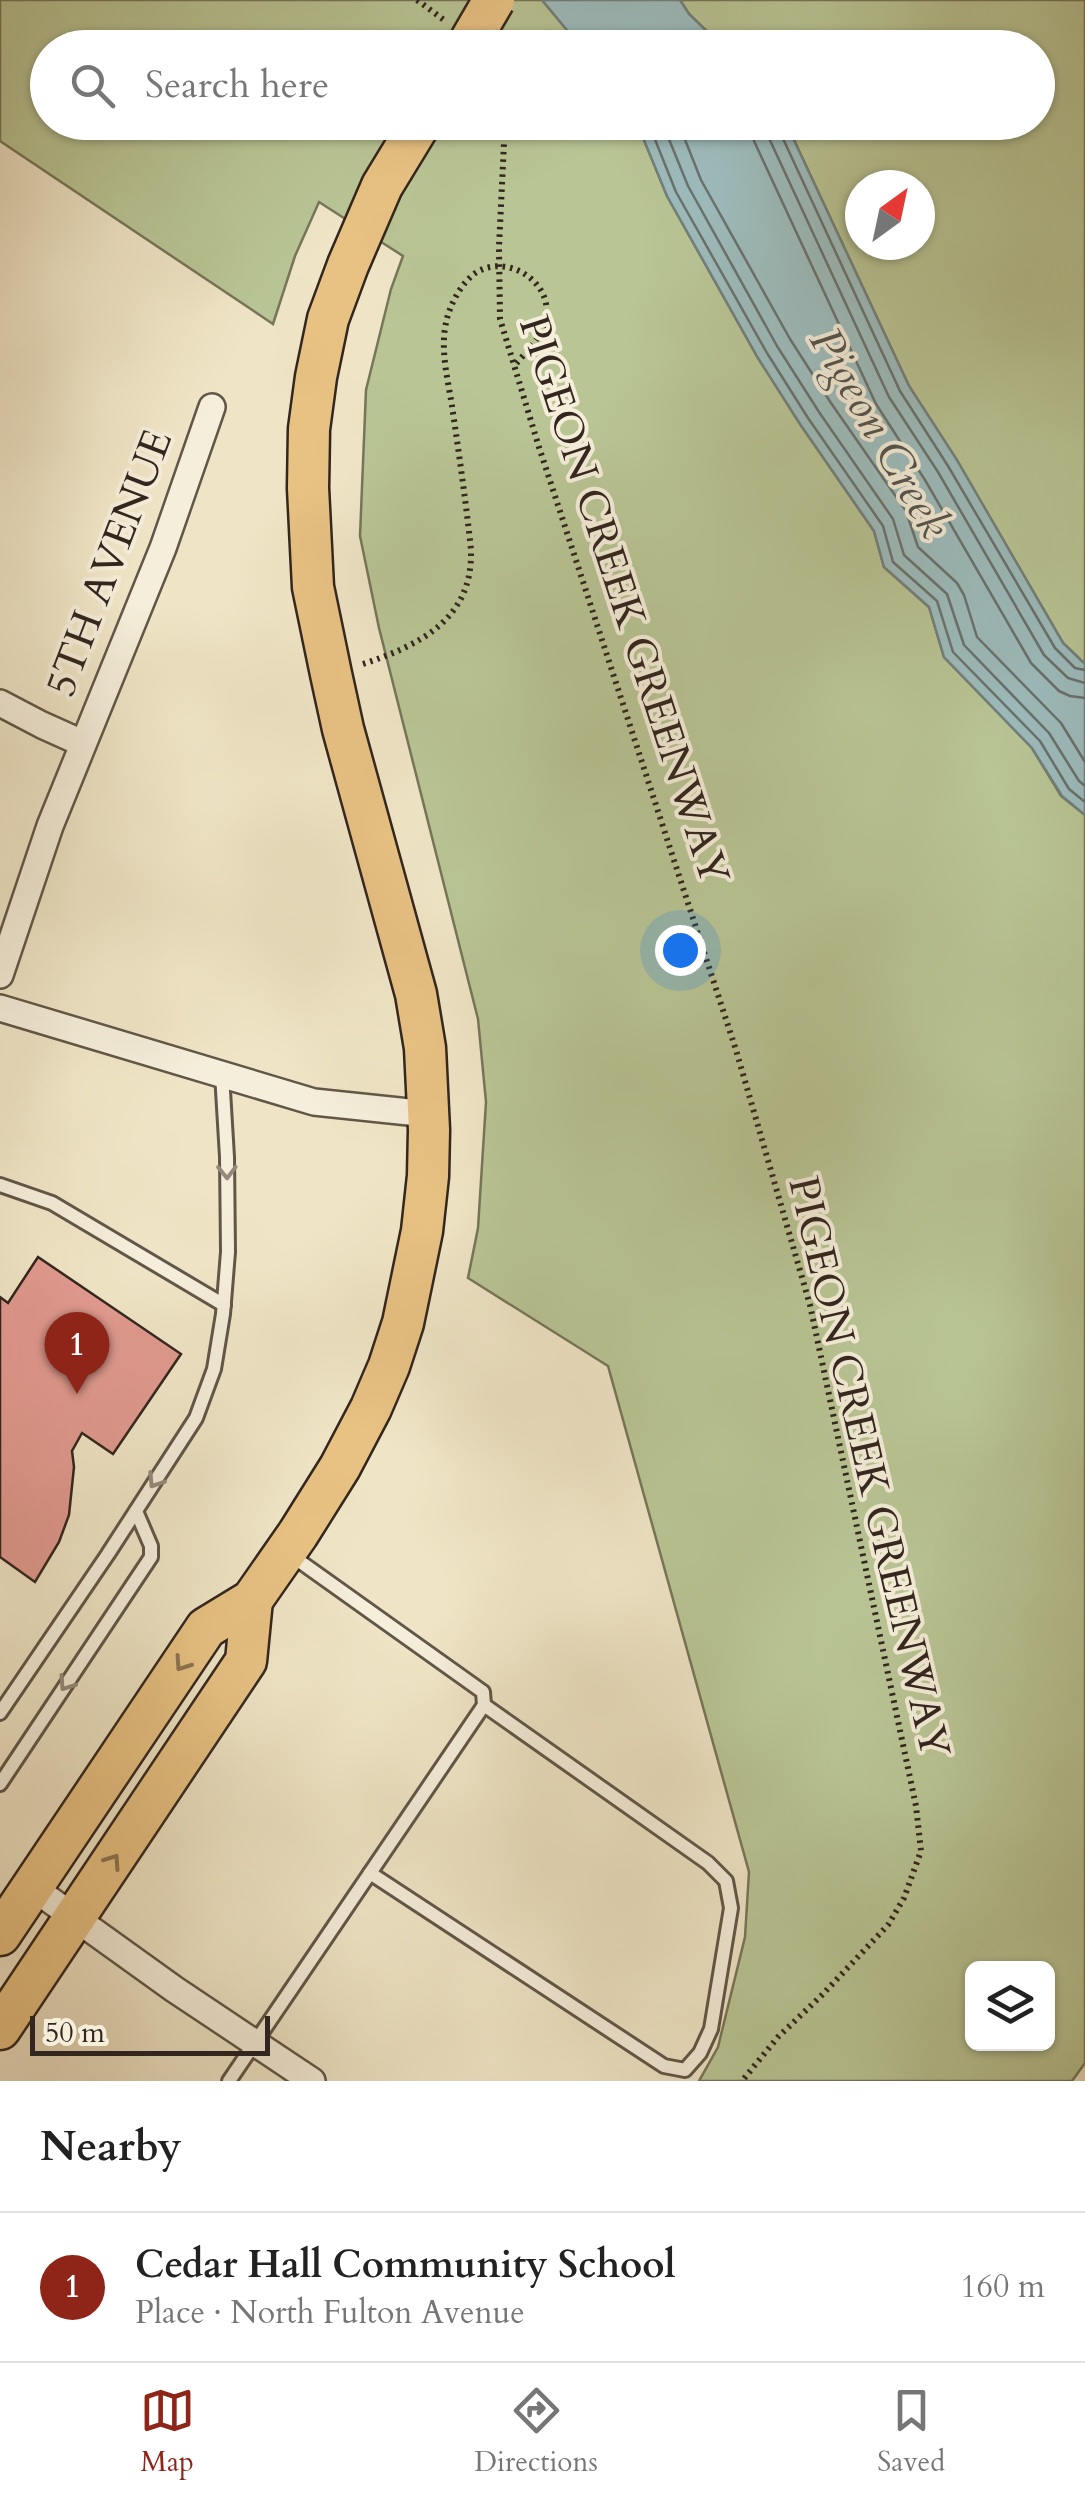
<!DOCTYPE html>
<html lang="en">
<head>
<meta charset="utf-8">
<style>
	:root { --surface:#fff; --page:#f2f2f2; --text:#222; --muted:#767676; --line:#e0e0e0; --accent:#8f2418 }
	body { margin:0; font-family:Cardo,serif; background:var(--page); color:var(--text) }
	.controls { position:absolute; right:30px; bottom:30px; display:grid; overflow:hidden; border-radius:15px; box-shadow:0 2px 8px #0004 }
	.controls button { width:90px; height:90px; display:grid; place-items:center; padding:0; border:0; border-bottom:2px solid var(--line); background:var(--surface); color:var(--text); font:50px sans-serif }
	.compass { position:absolute; left:845px; top:170px; width:90px; height:90px; border-radius:50%; background:var(--surface); box-shadow:0 2px 8px #0004; rotate:33deg }
	.scale { position:absolute; left:30px; bottom:25px; width:240px; box-sizing:border-box; padding-left:10px; border:5px solid #32261e; border-top:0; font-size:28px; line-height:35px; white-space:nowrap; color:#32261e; -webkit-text-stroke:8px #f5eeda; paint-order:stroke }
	.you { position:absolute; left:680px; top:950px; width:35px; height:35px; margin:-25px; border:8px solid #fff; border-radius:50%; background:#1a73e8; box-shadow:0 0 0 15px #1a73e833 }
	.badge { display:grid; place-items:center; width:65px; height:65px; border-radius:50%; background:var(--accent); color:#fff; font-size:32px; font-weight:700 }
	.pin { position:absolute; translate:-50% -82px; filter:drop-shadow(0 2px 5px #0008) }
	.pin::after { content:''; position:absolute; top:52px; width:35px; height:30px; background:inherit; clip-path:polygon(0 0,100% 0,50% 100%) }
	.list { margin:0; padding:0; list-style:none }
	h2 { display:flex; justify-content:space-between; align-items:center; height:130px; margin:0; padding:0 40px; font-size:42px }
	h2 small { font-size:32px; font-weight:400; color:var(--muted) }
	.list li { display:grid; grid-template-columns:65px 1fr auto; gap:30px; align-items:center; box-sizing:border-box; height:150px; padding:0 40px; border-top:2px solid var(--line) }
	.list b { display:block; font-size:38px; white-space:nowrap }
	.list p { margin:0; font-size:32px; white-space:nowrap; color:var(--muted) }
	.list em { font-size:32px; font-style:normal; color:var(--muted) }
	.icon { flex:none; width:55px; height:55px; fill:none; stroke:currentColor; stroke-width:2; stroke-linecap:round; stroke-linejoin:round }
	.map { position:relative; flex:none; width:1085px; height:2081px; overflow:hidden }
	.search { position:absolute; background:var(--surface); box-shadow:0 2px 8px #0004; left:30px; right:30px; top:30px; height:110px; display:flex; align-items:center; gap:25px; box-sizing:border-box; padding:0 35px; border-radius:55px; color:var(--muted); font-size:38px }
	.sheet { height:280px; background:var(--surface) }
	nav { display:flex; justify-content:space-around; align-items:center; box-sizing:border-box; height:140px; border-top:2px solid var(--line); background:var(--surface); font-size:28px; color:var(--muted) }
	nav a { display:grid; justify-items:center; gap:5px }
	nav .on { color:var(--accent) }
	.map>svg:first-child { display:block }
	.green { fill:#b9c595; stroke:#76765a; stroke-width:2.5; fill-rule:evenodd }
	.water { fill:#9dbdbe; stroke:#72817e; stroke-width:2.5 }
	.lines { fill:none; stroke-linecap:round; stroke-linejoin:round }
	.shore { stroke:#68726e; stroke-width:2.5 }
	.building { fill:#e19a90; stroke:#32261e; stroke-width:2.5 }
	.service-casing { stroke:#615648; stroke-width:18 }
	.minor-casing { stroke:#615648; stroke-width:30 }
	.primary-casing { stroke:#32261e; stroke-width:45 }
	.path { stroke:#32261e; stroke-width:6; stroke-dasharray:2.5 5; stroke-linecap:butt }
	.service { stroke:#f5eeda; stroke-width:12 }
	.minor { stroke:#f5eeda; stroke-width:25 }
	.primary { stroke:#e8c283; stroke-width:40 }
	.primary-bridge-casing { stroke:#32261e; stroke-width:45; stroke-linecap:butt }
	.primary-bridge { stroke:#e8c283; stroke-width:40 }
	.oneway { stroke:#948a7c }
	.oneway2 { stroke:#8d7450 }
	.labels { text-anchor:middle; dominant-baseline:central; stroke-width:8; stroke-linejoin:round; paint-order:stroke }
	.street-label { font-size:42px; fill:#32261e; stroke:#f5eeda }
	.water-label { font-size:45px; font-style:italic; fill:#52534e; stroke:#f5eeda }
</style>
</head>
<body>
<div class="map">
<svg width="1085" height="2081" viewBox="0 0 1085 2081">
	<rect width="100%" height="100%" fill="#efe5c6"/>
	<filter id="stains"><feTurbulence type="fractalNoise" baseFrequency=".002" numOctaves="4"/><feColorMatrix values="0 0 0 0 .2 0 0 0 0 .09 0 0 0 0 .02 0 0 0 .5 -.17"/></filter>
	<radialGradient id="worn" r=".72"><stop offset=".6" stop-color="#630" stop-opacity="0"/><stop offset="1" stop-color="#630" stop-opacity=".3"/></radialGradient>
	<g class="green">
		<path d="M0,0h542l39,47 -533,1v74l589,1 30,73 91,162 42,66 74,107 10,36 45,40 15,50 88,91 29,48 24,19v1248l-13,18h-373l19,-34 27,-110 4,-65 -141,-506 -140,-88 10,-50 8,-126 -8,-83 -99,-391 -19,-92 6,-146 25,-101 12,-33 -84,-54 -24,54 -22,68 -273,-183zM972,1968h76v76h-76z"/>
		<path d="M680,0h405v664l-22,-21 -106,-182 -48,-75 -123,-263 252,-1v-74l-315,-1 -34,-33zM860,185h60v60h-60z"/>
	</g>
	<g class="water">
		<path d="M542,0h138l9,14 34,33h-142z"/>
		<path d="M637,123h149l123,263 48,74 106,183 22,21v151l-23,-19 -30,-48 -88,-91 -15,-50 -45,-40 -10,-36 -74,-107 -42,-66 -91,-162z"/>
	</g>
	<g class="lines">
		<g class="shore">
			<path d="M648,122l28,70 91,161 41,65 75,108 10,36 44,39 16,51 87,89 29,48 16,13"/>
			<path d="M662,122l26,64 89,160 42,66 74,107 11,36 43,39 17,51 85,88 30,48 6,5"/>
			<path d="M678,122l23,58 89,159 41,64 75,108 12,36 39,36 7,12 13,42 84,86 24,39"/>
			<path d="M751,122l3,19 122,263 49,76 106,183 28,28 11,5 15,2"/>
			<path d="M766,122l2,14 121,261 49,75 106,183 24,23 17,5"/>
			<path d="M778,122l1,8 121,261 48,75 107,182 20,20 10,2"/>
		</g>
	</g>
	<path class="building" d="M38,1257l143,97 -68,100 -31,-21 -10,18 2,16 -5,48 -10,27 -24,40 -35,-25v-260l8,6z"/>
	<g class="lines">
		<g class="service-casing">
			<g id="service">
				<path d="M0,1185l52,18 172,102"/>
				<path d="M0,1713l108,-159 88,-136 18,-49 9,-55 5,-62 -1,-95 -5,-83"/>
				<path d="M0,1784l151,-227v-11l-15,-35"/>
				<path d="M370,1873l294,193 21,4 15,-17 11,-24 20,-121 -5,-27 -18,-18 -224,-158"/>
				<path d="M229,2081l255,-376 -1,-13 -195,-139"/>
			</g>
		</g>
		<g class="minor-casing">
			<g id="minor">
				<path d="M0,703l42,22 40,18"/>
				<path d="M0,975l50,-149 113,-278 49,-141"/>
				<path d="M0,1008l314,94 114,12"/>
				<path d="M32,1887l142,102 138,92"/>
			</g>
		</g>
		<g class="primary-casing">
			<g id="primary">
				<path d="M0,1935l206,-307 46,-28 46,-66 42,-67 31,-59 18,-42 14,-43 19,-92 6,-55 1,-46 -4,-82 -9,-54 -73,-265 -12,-55 -18,-87 -5,-99 1,-59 7,-52 12,-58 20,-54 34,-79 39,-64"/>
				<path d="M0,2029l246,-368 6,-61"/>
			</g>
		</g>
		<g class="path">
			<path d="M417,0l27,20"/>
			<path d="M505,122l-6,125 1,72 38,125 198,606 74,255 106,501 5,45 -17,47 -16,27 -66,70 -44,42 -36,44"/>
			<path d="M363,664c57,-19 110,-45 108,-114 -5,-48 -12,-96 -19,-144 -4,-26 -12,-56 -6,-83 3,-17 16,-42 31,-51 32,-19 79,12 68,50 -4,16 -20,31 -30,43"/>
		</g>
		<use href="#service" class="service"/>
		<use href="#minor" class="minor"/>
		<use href="#primary" class="primary"/>
		<g class="primary-bridge-casing">
			<path id="primary-bridge" d="M466,48l28,-48"/>
		</g>
		<use href="#primary-bridge" class="primary-bridge"/>
	</g>
	<defs><path id="oneway-chevron" d="M-2-3.5L2.5 0L-2 3.5" fill="none" stroke-width="1.6" stroke-linecap="round" stroke-linejoin="round" transform="scale(2.5)"/></defs>
	<g class="oneway">
		<use href="#oneway-chevron" transform="translate(227 1172) rotate(89)"/>
		<use href="#oneway-chevron" transform="translate(155 1481) rotate(123)"/>
		<use href="#oneway-chevron" transform="translate(66 1684) rotate(124)"/>
	</g>
	<g class="oneway2">
		<use href="#oneway-chevron" transform="translate(182 1664) rotate(124)"/>
		<use href="#oneway-chevron" transform="translate(113 1861) rotate(-56)"/>
	</g>
	<g class="labels">
		<g class="street-label">
			<text transform="translate(109 563) rotate(-69)">5TH AVENUE</text>
			<text transform="translate(624 600) rotate(72)">PIGEON CREEK GREENWAY</text>
			<text transform="translate(869 1467) rotate(77)">PIGEON CREEK GREENWAY</text>
		</g>
		<g class="water-label">
			<text transform="translate(880 433) rotate(60)">Pigeon Creek</text>
		</g>
	</g>
	<rect width="100%" height="100%" filter="url(#stains)"/>
	<rect width="100%" height="100%" fill="url(#worn)"/>
</svg>
<div class="controls">
<button><svg class="icon" aria-label="layers" viewBox="0 0 24 24"><path d="M12 4l9 5-9 5-9-5zM3 14l9 5 9-5"/></svg></button>
</div>
<svg class="compass" viewBox="-18 -18 36 36"><path d="M0-13l5 13h-10z" fill="#e53935"/><path d="M0 13l5-13h-10z" fill="#767676"/></svg>
<div class="scale">50 m</div>
<div class="you"></div>
<div class="pin badge" style="left:77px;top:1394px">1</div>
<div class="search"><svg class="icon" aria-label="search" viewBox="0 0 24 24"><circle cx="10" cy="10" r="6"/><path d="M15 15l6 6"/></svg>Search here</div>
</div>
<section class="sheet">
<h2>Nearby<small></small></h2>
<ul class="list">
<li><span class="badge">1</span><div><b>Cedar Hall Community School</b><p>Place · North Fulton Avenue</p></div><em>160 m</em></li>
</ul>
</section>
<nav>
<a class="on"><svg class="icon" aria-label="map" viewBox="0 0 24 24"><path d="M3 6l6-2 6 2 6-2v14l-6 2-6-2-6 2zM9 4v14M15 6v14"/></svg>Map</a>
<a><svg class="icon" aria-label="directions" viewBox="0 0 24 24"><path d="M12 3l9 9-9 9-9-9zM9 14v-3h6M13 9l2 2-2 2"/></svg>Directions</a>
<a><svg class="icon" aria-label="saved" viewBox="0 0 24 24"><path d="M7 4h10v16l-5-4-5 4z"/></svg>Saved</a>
</nav>
</body>
</html>
